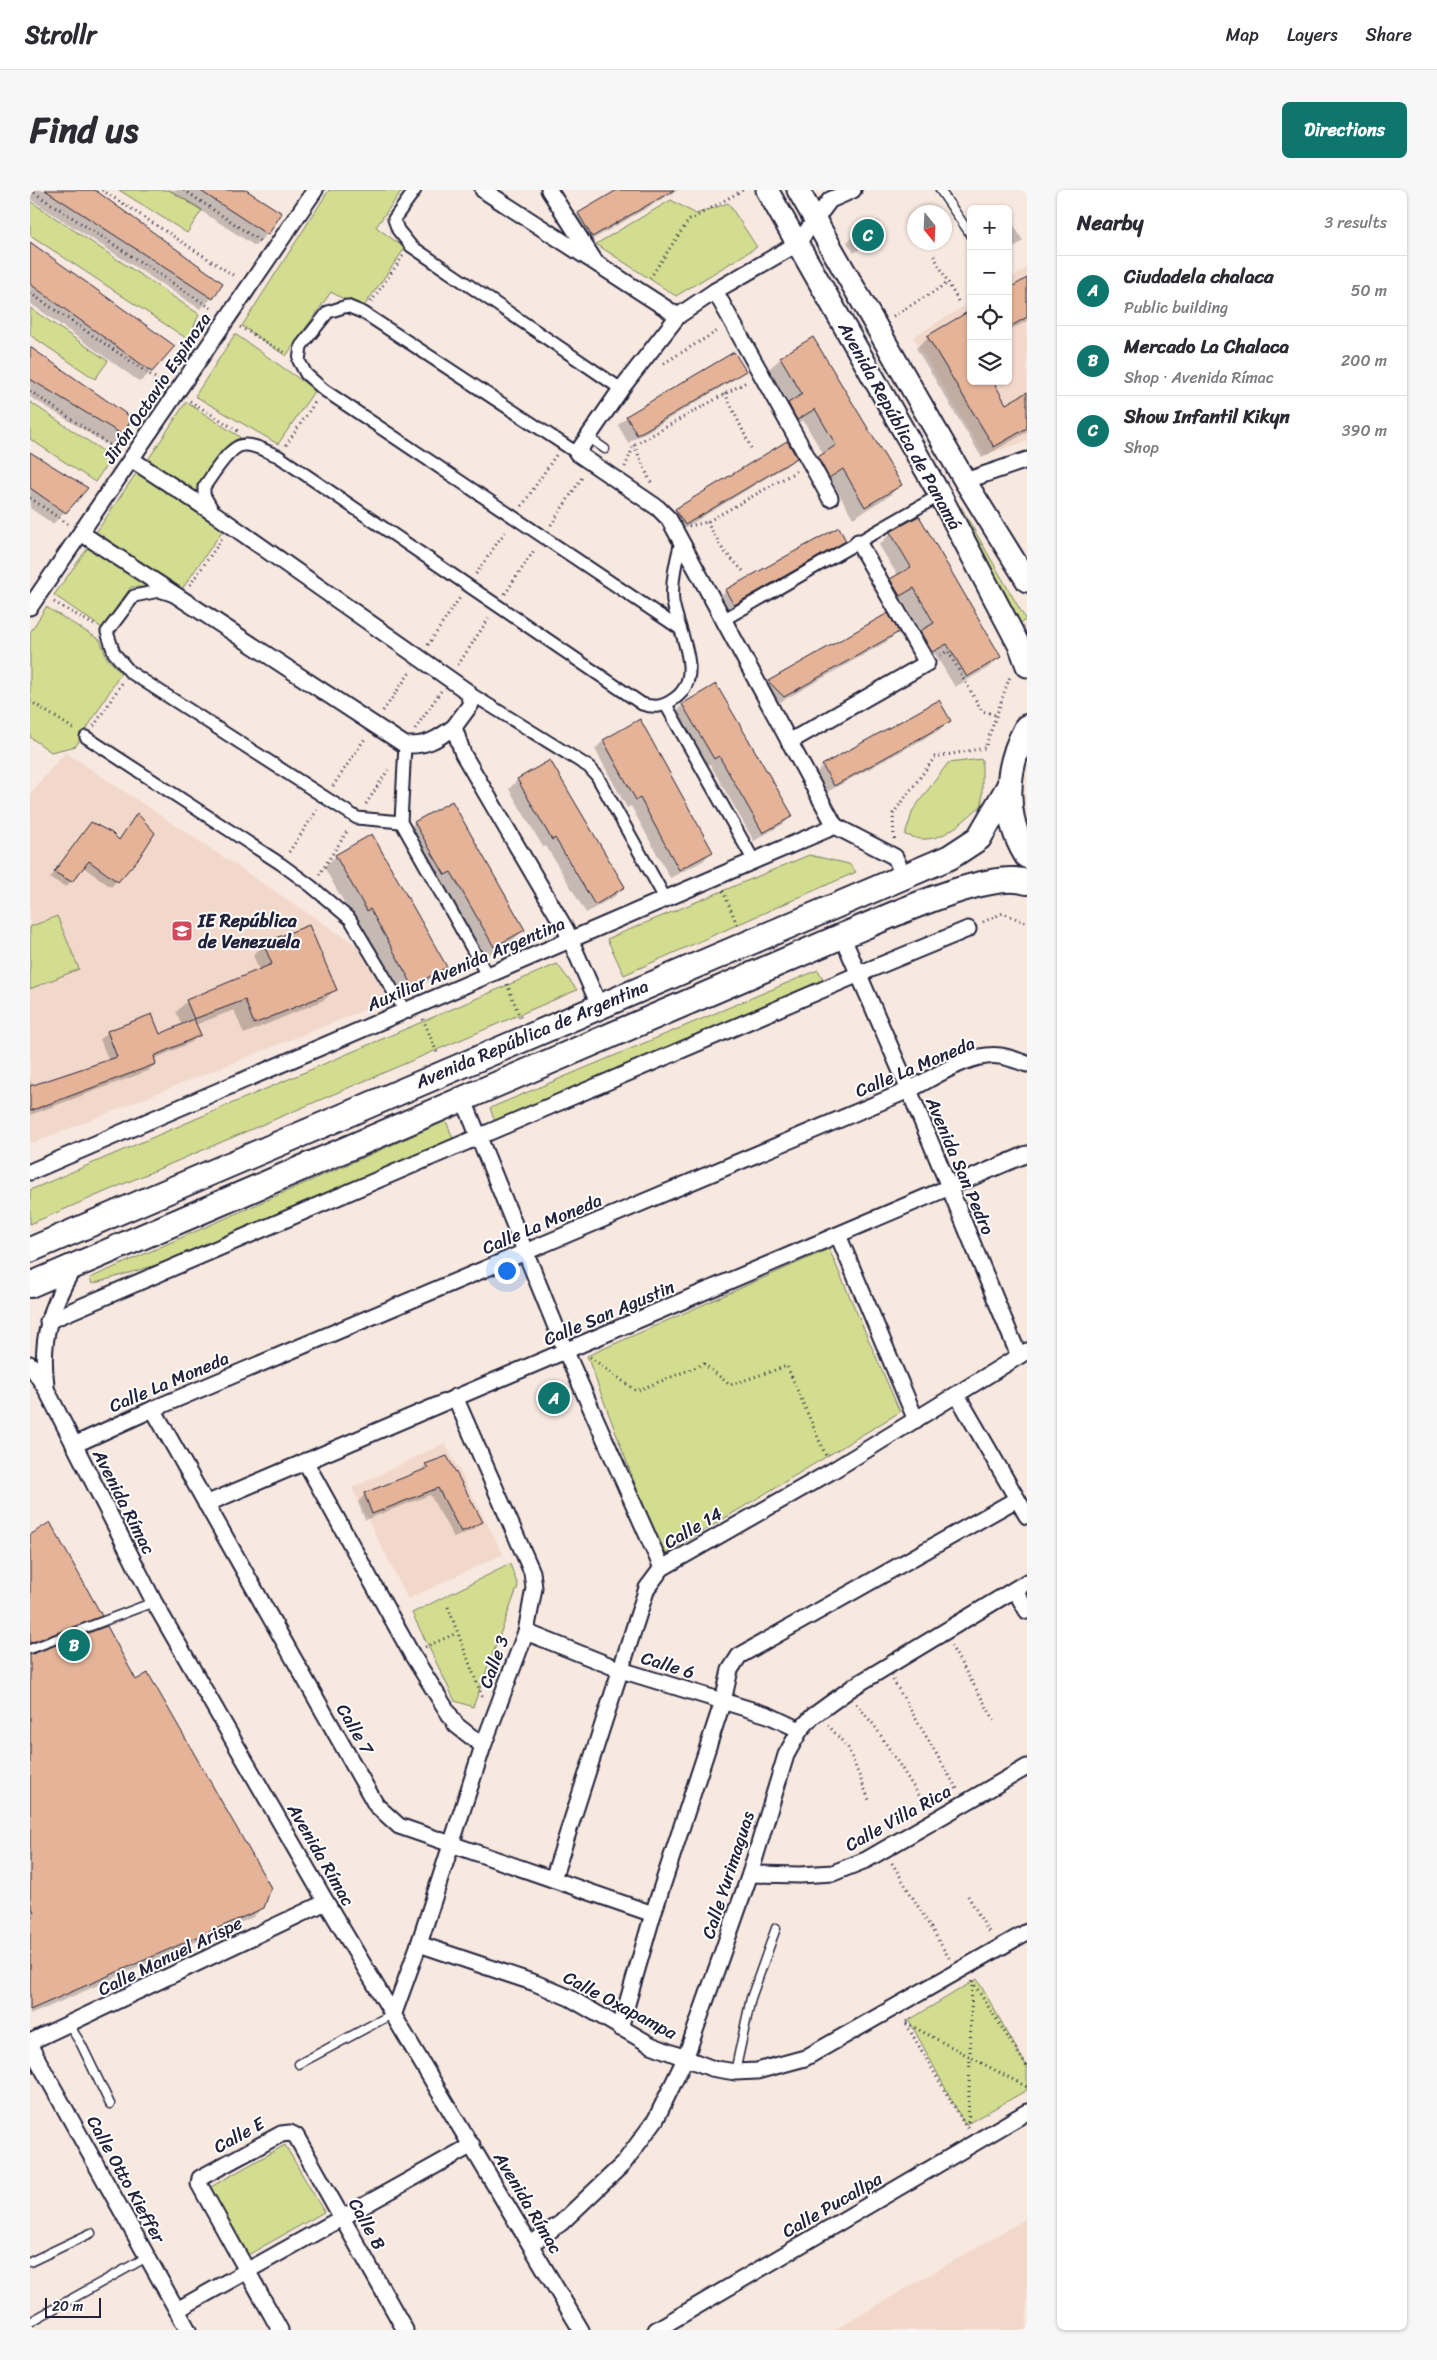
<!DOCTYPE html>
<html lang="en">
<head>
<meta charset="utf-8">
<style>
	:root { --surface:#fff; --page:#f7f7f7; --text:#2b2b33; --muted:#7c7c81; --line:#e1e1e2; --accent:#0f766e }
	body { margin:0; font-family:Sriracha,sans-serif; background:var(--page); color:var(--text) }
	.controls { position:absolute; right:15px; top:15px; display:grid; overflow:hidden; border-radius:8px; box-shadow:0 1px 4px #0004 }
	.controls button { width:45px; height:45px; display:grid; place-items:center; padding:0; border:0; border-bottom:1px solid var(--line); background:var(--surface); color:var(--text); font:25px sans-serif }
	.compass { position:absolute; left:877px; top:15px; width:45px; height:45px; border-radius:50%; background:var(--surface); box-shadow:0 1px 4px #0004; rotate:162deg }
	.scale { position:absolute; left:15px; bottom:12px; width:56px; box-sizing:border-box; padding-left:5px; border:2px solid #22223b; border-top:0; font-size:14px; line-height:18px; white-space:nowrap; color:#22223b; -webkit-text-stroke:4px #fff; paint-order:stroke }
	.you { position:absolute; left:476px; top:1080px; width:18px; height:18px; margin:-12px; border:4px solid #fff; border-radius:50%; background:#1a73e8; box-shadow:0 0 0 8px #1a73e833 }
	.badge { display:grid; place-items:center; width:32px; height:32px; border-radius:50%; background:var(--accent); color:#fff; font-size:16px; font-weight:700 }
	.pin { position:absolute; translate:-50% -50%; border:2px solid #fff; box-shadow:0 1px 5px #0006 }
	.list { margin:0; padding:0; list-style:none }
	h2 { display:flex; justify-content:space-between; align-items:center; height:65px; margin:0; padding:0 20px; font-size:21px }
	h2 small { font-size:16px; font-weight:400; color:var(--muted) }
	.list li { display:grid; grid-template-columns:32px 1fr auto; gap:15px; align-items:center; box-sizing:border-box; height:70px; padding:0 20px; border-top:1px solid var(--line) }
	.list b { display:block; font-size:19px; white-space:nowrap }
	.list p { margin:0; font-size:16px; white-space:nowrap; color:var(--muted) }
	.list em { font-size:16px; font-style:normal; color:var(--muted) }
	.icon { flex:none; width:28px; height:28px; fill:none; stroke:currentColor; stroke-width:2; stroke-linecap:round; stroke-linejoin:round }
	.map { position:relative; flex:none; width:997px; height:2140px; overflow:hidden; border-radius:8px }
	header { display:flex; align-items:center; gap:30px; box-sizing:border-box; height:70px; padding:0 25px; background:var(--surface); border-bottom:1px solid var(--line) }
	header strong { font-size:24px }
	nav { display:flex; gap:28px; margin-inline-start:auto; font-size:18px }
	.intro { display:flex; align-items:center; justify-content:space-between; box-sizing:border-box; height:120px; padding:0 30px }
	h1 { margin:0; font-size:35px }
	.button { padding:12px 22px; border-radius:8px; background:var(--accent); color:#fff; font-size:18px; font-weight:700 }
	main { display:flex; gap:30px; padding:0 30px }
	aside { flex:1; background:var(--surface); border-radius:8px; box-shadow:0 1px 4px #0004 }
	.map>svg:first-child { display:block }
	.built { fill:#f2d8ca }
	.green { fill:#d2dd90; stroke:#7a8066 }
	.shadow { fill:#0003 }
	.building { fill:#e5b397; stroke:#22223b }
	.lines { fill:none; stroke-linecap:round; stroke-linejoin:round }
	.service-casing { stroke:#22223b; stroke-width:11 }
	.pedestrian-casing { stroke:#22223b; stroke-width:15 }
	.minor-casing { stroke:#22223b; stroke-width:19 }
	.secondary-casing { stroke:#22223b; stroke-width:25 }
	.primary-casing { stroke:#22223b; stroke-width:28 }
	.path { stroke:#22223b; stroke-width:3; stroke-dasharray:1 4; stroke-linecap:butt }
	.service { stroke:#fff; stroke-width:8 }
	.pedestrian { stroke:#fff; stroke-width:11 }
	.minor { stroke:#fff; stroke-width:15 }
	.secondary { stroke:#fff; stroke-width:21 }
	.primary { stroke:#fff; stroke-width:24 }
	.labels { text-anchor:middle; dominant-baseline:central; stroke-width:4; stroke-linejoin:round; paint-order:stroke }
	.street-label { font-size:18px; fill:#22223b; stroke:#fff }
	.poi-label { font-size:18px; font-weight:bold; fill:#22223b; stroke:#fff; text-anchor:start }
</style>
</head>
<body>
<header>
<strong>Strollr</strong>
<nav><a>Map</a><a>Layers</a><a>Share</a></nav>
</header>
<div class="intro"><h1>Find us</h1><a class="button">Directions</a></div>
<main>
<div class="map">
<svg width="997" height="2140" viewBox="0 0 997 2140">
	<rect width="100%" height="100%" fill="#f7e8e0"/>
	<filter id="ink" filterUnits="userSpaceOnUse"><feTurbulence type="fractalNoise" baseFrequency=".02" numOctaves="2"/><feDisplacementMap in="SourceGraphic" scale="10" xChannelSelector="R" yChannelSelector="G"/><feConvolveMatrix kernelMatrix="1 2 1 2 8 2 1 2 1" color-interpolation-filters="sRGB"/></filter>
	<g filter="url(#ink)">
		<g class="built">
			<path d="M997,78v173l-43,14 -71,-118 58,-35v79h37v-101z"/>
			<path d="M35,562l300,199 27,48 -359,144 -3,-1v-348z"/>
			<path d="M415,1253l58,111 -95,45 -56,-111z"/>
			<path d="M997,2028v112h-192z"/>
		</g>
		<g class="green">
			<path d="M89,0h50l33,20 -15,23z"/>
			<path d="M299,0h73l-26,37 29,21 -43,61 -31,-17 -45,64 -44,-30z"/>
			<path d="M641,10l25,14 32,-11 29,44 -81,49 -80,-52z"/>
			<path d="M0,11l169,113 -10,26 -159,-105z"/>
			<path d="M0,118l78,53 -13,18 -65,-44z"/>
			<path d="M205,144l80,56 -37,54 -83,-48z"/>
			<path d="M0,212l82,55 -17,25 -65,-43z"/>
			<path d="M156,212l54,35 -44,58 -50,-32z"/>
			<path d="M109,279l86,58 -45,65 -85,-58z"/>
			<path d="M931,317l65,113 -12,6 -64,-112z"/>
			<path d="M62,352l63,45h-24l-29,41 -48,-33z"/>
			<path d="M16,417l54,33 7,18 14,15 -45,73 -25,6 -21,-15v-104z"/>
			<path d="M952,569v46c-16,13 -35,34 -57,34 -6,1 -14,-3 -20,-4l8,-25 35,-47z"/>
			<path d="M779,665l40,9 7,8 -232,103 -17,-36z"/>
			<path d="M27,726l22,53 -49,20v-62z"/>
			<path d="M527,774l20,26 -547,234v-34z"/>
			<path d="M788,780l7,12 -330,140 -5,-14z"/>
			<path d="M416,931l8,20 -275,117 -87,26 -2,-6z"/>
			<path d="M799,1059l71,163 -238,144 -75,-200z"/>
			<path d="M480,1374l8,22 -45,121 -18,-6 -43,-88z"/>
			<path d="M947,1789l50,88v23l-62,35 -56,-105z"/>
			<path d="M255,1955l39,67 -78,44 -39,-67z"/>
		</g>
		<g class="shadow">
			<path d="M0,0h63l119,108 -12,11 -170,-110z"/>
			<path d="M139,0h75l23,44 -12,12z"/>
			<path d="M590,0h58l-95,55 -13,-22 8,-9z"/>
			<path d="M978,25l15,26 -15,11z"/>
			<path d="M853,43l-29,20 -7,-11 6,-5z"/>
			<path d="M0,54l122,127 -12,11 -110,-79z"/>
			<path d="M997,90v41l-19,10v-40z"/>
			<path d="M898,147l43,44 35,25 21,-13v39l-45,26 -66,-110z"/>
			<path d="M0,158l92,86 -12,12 -80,-49z"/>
			<path d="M751,168l120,126 -12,12 -36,22 -22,-38 -14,8 -10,-19 17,-14 -21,-35 -18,10 -8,-14 12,-13 -20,-34z"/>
			<path d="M714,181l-9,8 -107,64 -10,-18 9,-8z"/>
			<path d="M0,264l56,35 -33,35 -23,-16z"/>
			<path d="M765,268l-9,8 -110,67 -9,-15 9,-8z"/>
			<path d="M861,343l109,123 -12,12 -33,19 -20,-33 -15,9 -11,-19 12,-12 -19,-33 -14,8 -9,-15 19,-16 -19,-31z"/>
			<path d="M814,350l-8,9 -111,64 -8,-13 9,-9z"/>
			<path d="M867,442l-9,9 -113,64 -15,-15 9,-8z"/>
			<path d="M686,496l76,130 -9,8 -29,17 -44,-77 -5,3 -31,-53 8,-9z"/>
			<path d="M919,531l-9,9 -115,63 -11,-18 9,-9z"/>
			<path d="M573,551l108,111 -8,9 -33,17 -39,-72 -4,2 -32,-59z"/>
			<path d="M520,571l74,126 -9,9 -29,17 -40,-67 -3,1 -34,-58 8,-9z"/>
			<path d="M107,625l1,42 -27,30 -28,-20 -17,20 -16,-9 41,-55 27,17z"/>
			<path d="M385,633l108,107 -12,12 -29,16 -79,-124z"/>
			<path d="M306,666l109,111 -11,11 -33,18 -43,-76 -3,2 -31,-55z"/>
			<path d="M234,755l71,45 -11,10 -80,34 -10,-24 -39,15 5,9 -8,8 -38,17 1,5 -7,7 -118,44v-36l3,8 76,-25 -9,-23 8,-7 51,4 23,-10 -6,-14 11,-11 72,-31 -6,-15z"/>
			<path d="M396,1275l56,57 -8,7 -20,9 -24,-43 -65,25 -7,-18 7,-8 53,-20z"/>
			<path d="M0,1347l70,78 -9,10 -61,23z"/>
			<path d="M0,1465l105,27 128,225 -10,10 -223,98z"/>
		</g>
		<g class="building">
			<path d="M15,0h50l128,93 -10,16z"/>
			<path d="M169,0h47l36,23 -14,22z"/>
			<path d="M587,0h57l-82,47 -14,-24z"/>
			<path d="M847,31l7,13 -24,14 -8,-12z"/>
			<path d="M0,52l145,104 -23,26 -122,-88z"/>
			<path d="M997,88v39l-19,11v-39z"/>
			<path d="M941,120v71h22l13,23 21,-12v36l-33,19 -67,-111z"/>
			<path d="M783,147l89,148 -37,22 -22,-38 -14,9 -11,-21 18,-12 -21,-36 -18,11 -9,-17 14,-9 -22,-37z"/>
			<path d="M0,157l102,71 -9,17 -93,-56z"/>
			<path d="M704,162l12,19 -109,64 -11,-19z"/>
			<path d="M757,251l10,17 -112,67 -10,-16z"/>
			<path d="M0,262l58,36 -22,25 -36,-25z"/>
			<path d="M889,326l82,141 -34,20 -20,-33 -15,8 -12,-21 14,-8 -20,-35 -14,8 -10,-17 21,-12 -21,-35z"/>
			<path d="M809,337l7,14 -112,64 -9,-15z"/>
			<path d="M858,423l11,19 -115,65 -16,-16z"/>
			<path d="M686,494l77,132 -30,17 -44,-77 -5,3 -32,-55z"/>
			<path d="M909,510l12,21 -117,65 -12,-21z"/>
			<path d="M610,529l73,133 -34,18 -39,-72 -4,2 -33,-60z"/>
			<path d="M520,570l75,127 -30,18 -40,-67 -3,2 -35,-61z"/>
			<path d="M422,611l73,129 -31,17 -43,-75 -6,3 -31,-53z"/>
			<path d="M107,623l18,20 -16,25 -21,24 -29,-21 -17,21 -18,-10 37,-50 21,11 7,7z"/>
			<path d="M342,644l75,133 -34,19 -43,-77 -3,2 -32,-56z"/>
			<path d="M279,735l28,65 -83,34 -9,-24 -51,19 -8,-19 86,-36 -9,-21z"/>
			<path d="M122,824l8,20 34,-15 7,16 -47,21 2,8 -126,47v-25l87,-29 -10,-26z"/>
			<path d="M417,1266l36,66 -22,10 -23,-44 -66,26 -8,-21 64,-25 -3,-4z"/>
			<path d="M20,1332l52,94 -72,27v-108z"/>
			<path d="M77,1436l29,54 12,-7 123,215 -7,20 -234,102v-93l5,-2 -5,-13v-247z"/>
		</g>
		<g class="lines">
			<g class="service-casing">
				<g id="service">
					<path d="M910,0l31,45"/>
					<path d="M558,247l17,12"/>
					<path d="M0,1459l124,-47"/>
					<path d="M39,1835l12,19 29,60"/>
					<path d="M269,1874l95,-51"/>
					<path d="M705,1882l16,-74 25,-70"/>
					<path d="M0,2072l61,-29"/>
					<path d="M0,2132l117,-65"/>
				</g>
			</g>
			<g class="pedestrian-casing">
				<g id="pedestrian">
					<path d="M385,0l-21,29 4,11 13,16 210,143"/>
					<path d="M547,263l-213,-140 -17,-7 -19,6 -27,34 -2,15 7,13 18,16 355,238"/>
					<path d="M184,322l-10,-17v-8c8,-11 26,-42 40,-42 11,-1 23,7 34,11l364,248c13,4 21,3 32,-5 32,-22 4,-67 -1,-97 -2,-20 3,-41 8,-60"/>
					<path d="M141,405l-12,-4 -25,5 -27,36 7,21 16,19 227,146 44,4"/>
					<path d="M693,430l217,-125"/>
					<path d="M438,502l121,75 8,9 68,122"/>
					<path d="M636,515l88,156"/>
					<path d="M56,547l195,127 30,22 39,33 55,92"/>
					<path d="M375,555l-4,77 86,153"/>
				</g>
			</g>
			<g class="minor-casing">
				<g id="minor">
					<path d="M453,0l195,126 -57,73 -44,64 81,55 11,11 166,307"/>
					<path d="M519,0l45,70"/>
					<path d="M685,101l115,207"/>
					<path d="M648,126l37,-25 82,-47 33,-44 23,-10"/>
					<path d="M101,269l84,55 253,178 3,12 -17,23 9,27 103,176 33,75"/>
					<path d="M935,291l62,-21"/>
					<path d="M51,343l324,212c22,1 31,-5 49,-18"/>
					<path d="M0,417l285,-417"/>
					<path d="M759,552l138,-79 -69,-121"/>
					<path d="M812,746l67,154 110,266"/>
					<path d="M433,908l103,254 96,216"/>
					<path d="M0,982l805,-346 60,31 9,20"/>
					<path d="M808,1045l78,185"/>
					<path d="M18,1131l811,-347 109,-45"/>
					<path d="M0,1174l16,25 108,213 172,300 255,428"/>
					<path d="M16,1195c-6,-46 4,-78 28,-118"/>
					<path d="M927,1205l70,121"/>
					<path d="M123,1219l223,396 23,21 254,88"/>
					<path d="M44,1255l79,-36 756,-319c26,-13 61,-38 91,-34 9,1 18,5 27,8"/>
					<path d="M275,1271l106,192 45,72 27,21"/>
					<path d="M176,1314l821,-350"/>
					<path d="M985,1400l12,21"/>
					<path d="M496,1442l95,38 147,45 32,15"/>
					<path d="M720,1684l50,1 33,-2 33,-13 161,-93"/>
					<path d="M523,1689l94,-291 15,-20 170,-97 195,-120"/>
					<path d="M389,1754l116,39 35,15 81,47 60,23 24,4 22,-1 48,-13 222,-126"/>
					<path d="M364,1823l25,-69 64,-198 43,-114 8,-44 -2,-16 -77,-175"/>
					<path d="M590,1838l33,-114 70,-213 7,-31 9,-14 278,-157"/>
					<path d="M0,1852l296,-140"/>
					<path d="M0,1856l158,284"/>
					<path d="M501,2054l30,-21 62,-59 33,-45 29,-60 65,-185 36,-119 14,-25 13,-14 40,-29 174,-105"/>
					<path d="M147,2120l295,-165"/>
					<path d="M250,2140l-81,-146 1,-6 81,-44 9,-1 6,3 109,194"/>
					<path d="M626,2140l371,-218"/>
				</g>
			</g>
			<g class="secondary-casing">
				<g id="secondary">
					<path d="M737,0l173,305 80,152 7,19"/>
					<path d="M768,0l167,291 62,100"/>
				</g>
			</g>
			<g class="primary-casing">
				<g id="primary">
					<path d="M997,537c-22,40 -25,89 0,129"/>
					<path d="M0,1060l920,-393 29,-19 29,-50"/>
					<path d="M0,1095l812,-349c40,-16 146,-67 185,-54"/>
				</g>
			</g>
			<g class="path">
				<path d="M0,0l184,120"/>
				<path d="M72,0l134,87"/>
				<path d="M154,0l77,52"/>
				<path d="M904,66l24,45"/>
				<path d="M620,88l38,-57 55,-31"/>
				<path d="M0,103l134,91"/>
				<path d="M341,112l32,-46"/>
				<path d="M863,126l55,-33"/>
				<path d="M210,137l47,27"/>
				<path d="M634,173l55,-33"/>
				<path d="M0,201l88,60"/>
				<path d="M695,203l26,55"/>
				<path d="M160,211l48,30"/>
				<path d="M256,255l30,-44"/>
				<path d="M604,255l17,38"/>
				<path d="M595,277l9,-22 114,-64"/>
				<path d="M0,308l38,26"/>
				<path d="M492,316l34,-51"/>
				<path d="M677,332l16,28 21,22"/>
				<path d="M521,335l32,-49"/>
				<path d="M659,336l18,-4 90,-51"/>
				<path d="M446,384l30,-44"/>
				<path d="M160,395l32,-46"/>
				<path d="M475,404l30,-45"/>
				<path d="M24,412l42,24"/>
				<path d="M398,455l33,-49"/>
				<path d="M910,465l8,-4 34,60 14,4"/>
				<path d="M428,475l31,-47"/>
				<path d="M0,511l44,28"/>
				<path d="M353,521l28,-40"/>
				<path d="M64,536l28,-43"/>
				<path d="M385,539l26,-38"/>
				<path d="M303,596l33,-49"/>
				<path d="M336,614l22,-34"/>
				<path d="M864,649l-1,-25 42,-57 50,-9 25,-72"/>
				<path d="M259,662l28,-42"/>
				<path d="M289,685l29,-45"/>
				<path d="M693,701l15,36"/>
				<path d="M953,732l20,-9 24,10"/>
				<path d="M477,794l14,36"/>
				<path d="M393,829l15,36"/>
				<path d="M560,1167l46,34 68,-27 26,21 57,-19 39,90"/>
				<path d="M418,1417l35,92"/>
				<path d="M921,1456l45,77"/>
				<path d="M395,1457l32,-14"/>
				<path d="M863,1490l64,109"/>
				<path d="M826,1514l18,21 53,83"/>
				<path d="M798,1535l20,23 21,52"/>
				<path d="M862,1673l57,95"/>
				<path d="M938,1706l22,38"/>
				<path d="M942,1791l55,86"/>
				<path d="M877,1831l-2,1 62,107"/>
				<path d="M876,1833l121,64"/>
				<path d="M938,1937l4,-146"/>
			</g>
			<use href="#service" class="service"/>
			<use href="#pedestrian" class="pedestrian"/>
			<use href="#minor" class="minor"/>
			<use href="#secondary" class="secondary"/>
			<use href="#primary" class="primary"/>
		</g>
	</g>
	<defs>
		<g id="school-square" transform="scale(1.125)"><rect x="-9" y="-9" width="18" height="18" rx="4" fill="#d1495b" stroke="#fff"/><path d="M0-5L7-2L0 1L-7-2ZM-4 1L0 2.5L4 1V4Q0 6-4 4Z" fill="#fff"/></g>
	</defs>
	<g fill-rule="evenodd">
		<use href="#school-square" x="152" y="741"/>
	</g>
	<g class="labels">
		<g class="street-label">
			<text transform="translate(127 198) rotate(-56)">Jirón Octavio Espinoza</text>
			<text transform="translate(870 236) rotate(61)">Avenida República de Panamá</text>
			<text transform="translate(436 774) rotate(-23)">Auxiliar Avenida Argentina</text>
			<text transform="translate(502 844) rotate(-23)">Avenida República de Argentina</text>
			<text transform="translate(885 877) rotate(-23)">Calle La Moneda</text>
			<text transform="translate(930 976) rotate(67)">Avenida San Pedro</text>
			<text transform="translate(512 1034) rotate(-23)">Calle La Moneda</text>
			<text transform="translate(579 1123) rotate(-23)">Calle San Agustin</text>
			<text transform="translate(139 1192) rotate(-23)">Calle La Moneda</text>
			<text transform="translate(94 1312) rotate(63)">Avenida Rímac</text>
			<text transform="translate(663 1338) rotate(-30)">Calle 14</text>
			<text transform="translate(464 1472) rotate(-70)">Calle 3</text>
			<text transform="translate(638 1475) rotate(17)">Calle 6</text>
			<text transform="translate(325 1539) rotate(60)">Calle 7</text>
			<text transform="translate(868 1628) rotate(-29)">Calle Villa Rica</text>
			<text transform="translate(291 1665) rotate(60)">Avenida Rímac</text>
			<text transform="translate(698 1685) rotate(-72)">Calle Yurimaguas</text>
			<text transform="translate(140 1766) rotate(-26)">Calle Manuel Arispe</text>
			<text transform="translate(590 1815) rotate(28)">Calle Oxapampa</text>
			<text transform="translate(209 1945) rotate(-29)">Calle E</text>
			<text transform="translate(96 1989) rotate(61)">Calle Otto Kieffer</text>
			<text transform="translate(498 2013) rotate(59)">Avenida Rímac</text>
			<text transform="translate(802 2015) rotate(-30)">Calle Pucallpa</text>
			<text transform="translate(337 2034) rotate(61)">Calle B</text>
		</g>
		<g class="poi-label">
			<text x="168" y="731">IE República<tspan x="168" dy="21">de Venezuela</tspan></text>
		</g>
	</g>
</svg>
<div class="controls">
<button>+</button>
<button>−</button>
<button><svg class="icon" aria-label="locate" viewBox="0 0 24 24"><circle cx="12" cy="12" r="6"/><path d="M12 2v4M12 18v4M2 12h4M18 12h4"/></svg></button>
<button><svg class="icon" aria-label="layers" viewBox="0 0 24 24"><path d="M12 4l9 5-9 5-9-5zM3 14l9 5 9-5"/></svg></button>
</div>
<svg class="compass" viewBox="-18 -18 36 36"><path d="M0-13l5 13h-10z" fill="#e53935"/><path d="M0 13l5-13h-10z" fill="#7c7c81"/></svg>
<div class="scale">20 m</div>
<div class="you"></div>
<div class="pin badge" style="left:524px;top:1208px">A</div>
<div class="pin badge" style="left:44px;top:1455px">B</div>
<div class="pin badge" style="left:838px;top:45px">C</div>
</div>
<aside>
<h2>Nearby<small>3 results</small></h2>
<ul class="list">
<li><span class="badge">A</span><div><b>Ciudadela chalaca</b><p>Public building</p></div><em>50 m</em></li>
<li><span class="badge">B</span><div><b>Mercado La Chalaca</b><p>Shop · Avenida Rímac</p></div><em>200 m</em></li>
<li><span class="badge">C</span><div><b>Show Infantil Kikyn</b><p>Shop</p></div><em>390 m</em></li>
</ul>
</aside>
</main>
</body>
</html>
